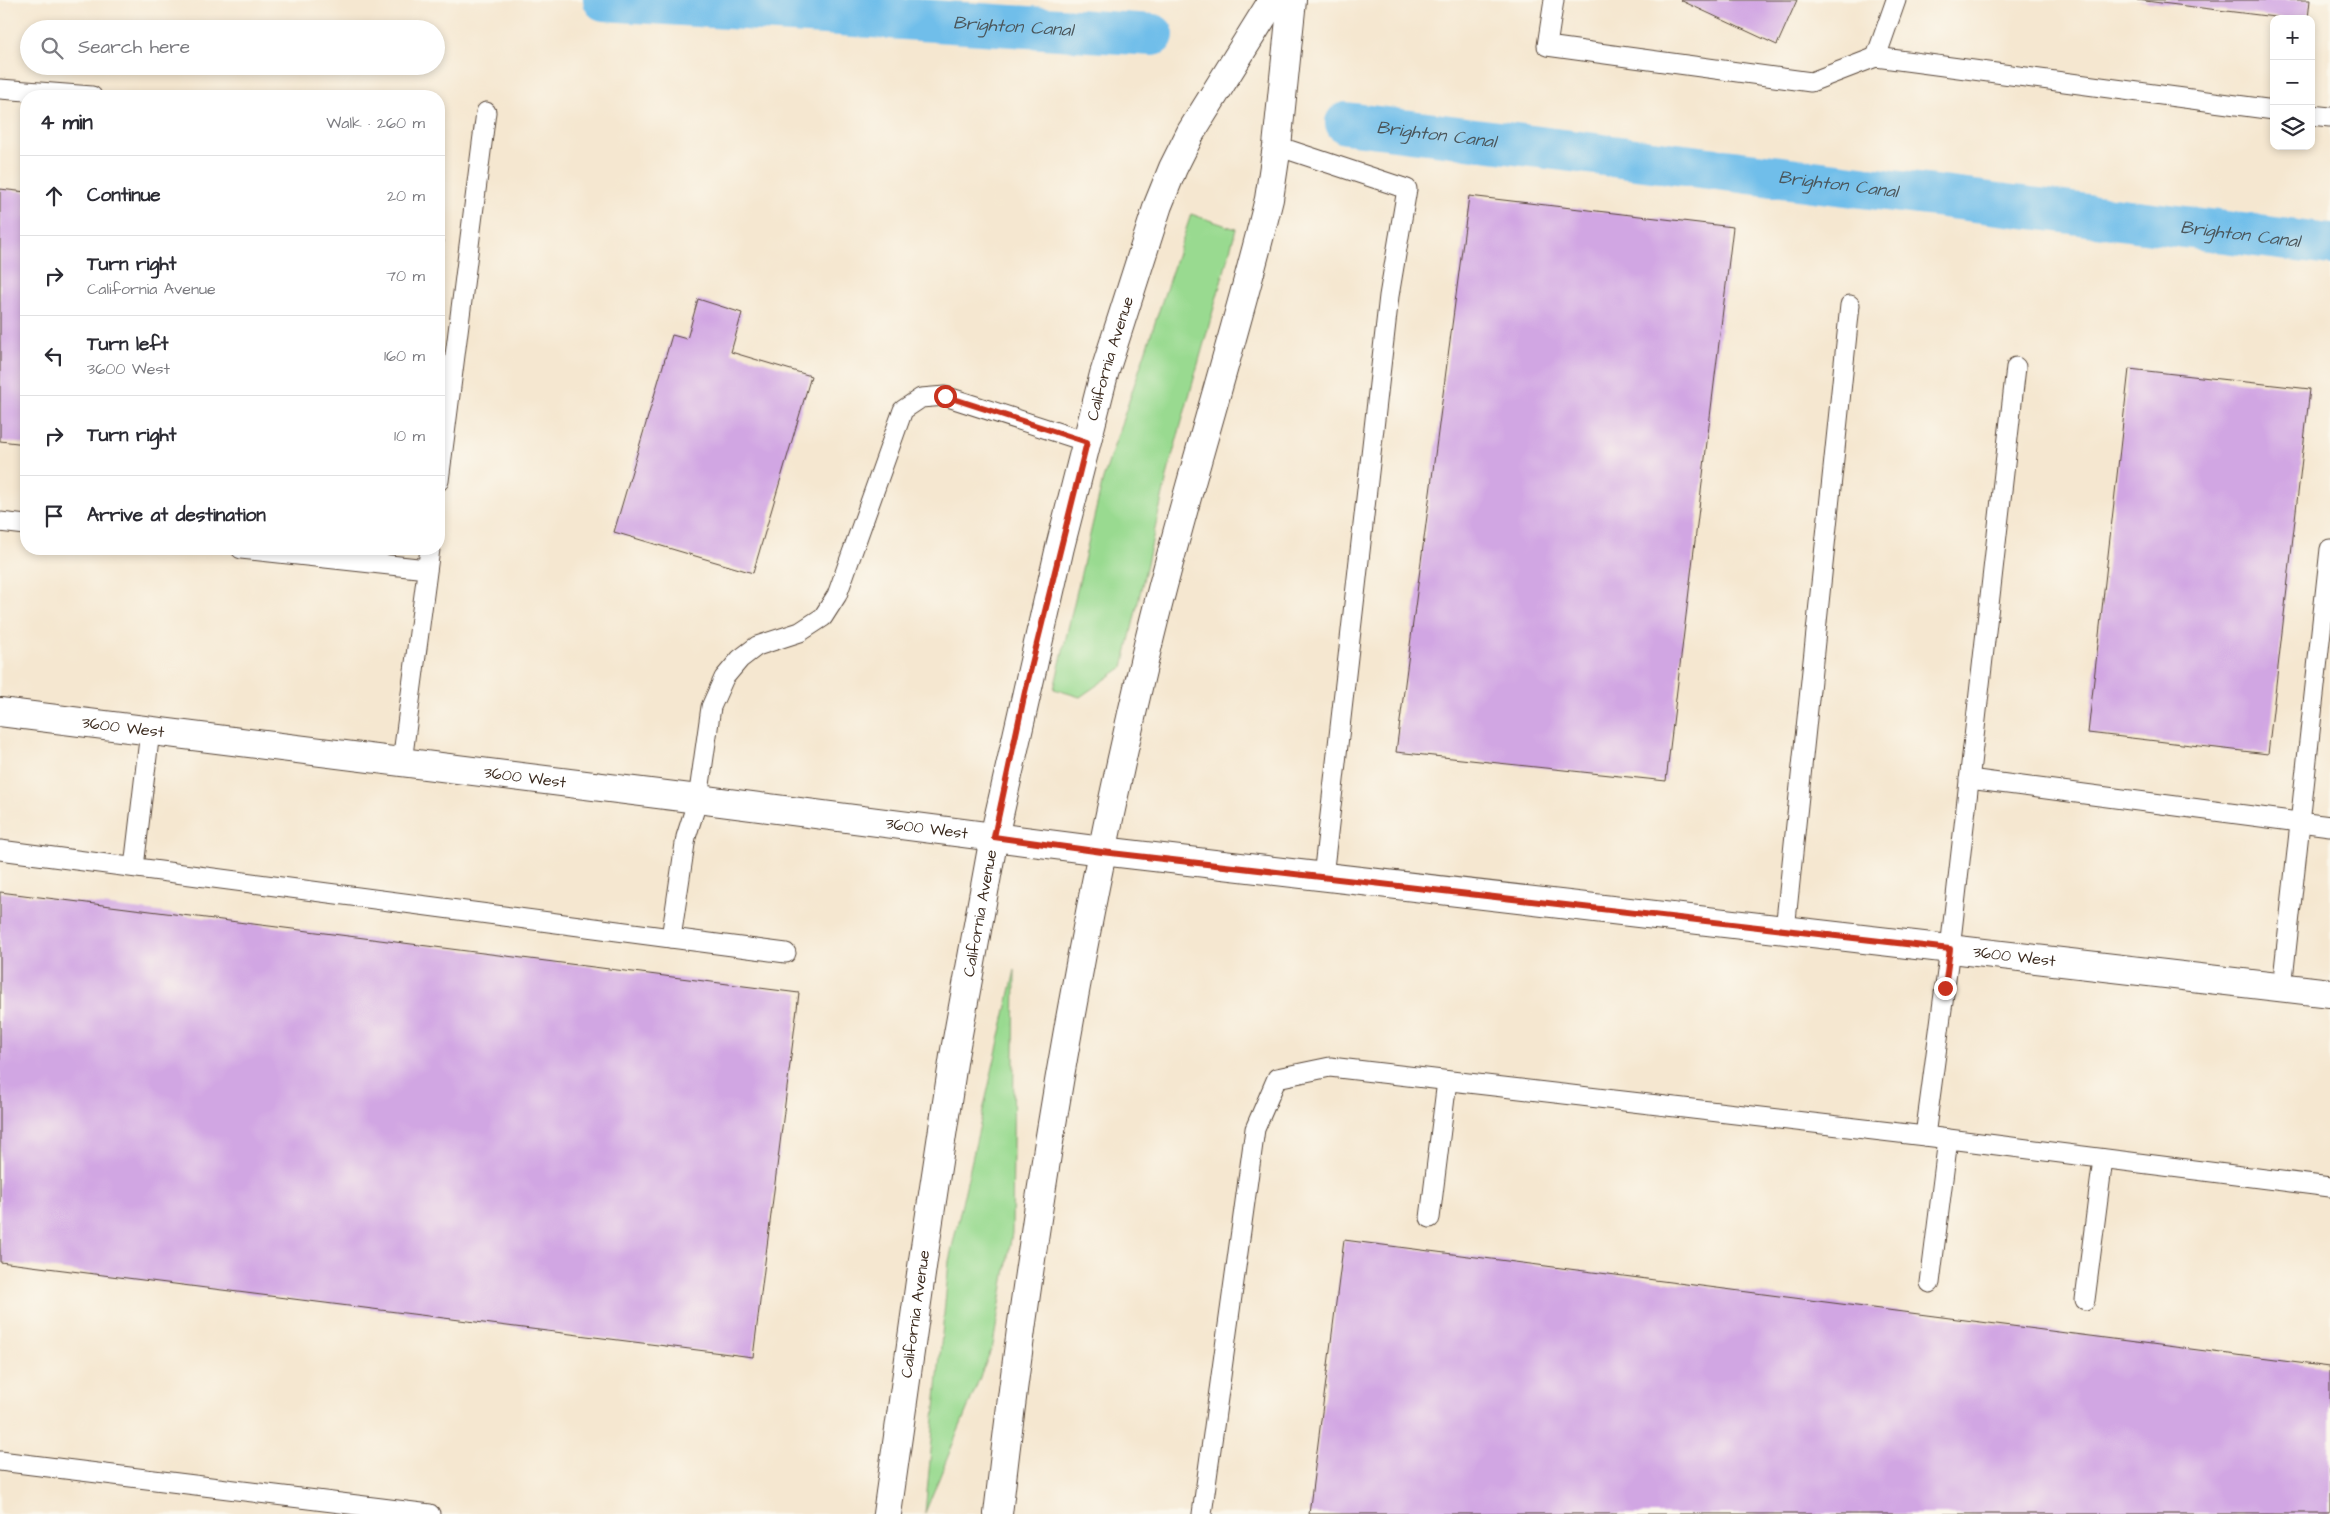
<!DOCTYPE html>
<html lang="en">
<head>
<meta charset="utf-8">
<style>
	:root { --surface:#fff; --page:#f2f2f3; --text:#2b2b33; --muted:#7c7c81; --line:#e1e1e2 }
	body { margin:0; font-family:"Architects Daughter",sans-serif; background:var(--page); color:var(--text) }
	.controls { position:absolute; right:15px; top:15px; display:grid; overflow:hidden; border-radius:10px; box-shadow:0 2px 8px #0003 }
	.controls button { width:45px; height:45px; display:grid; place-items:center; padding:0; border:0; border-bottom:1px solid var(--line); background:var(--surface); color:var(--text); font:25px sans-serif }
	.stop { position:absolute; width:15px; height:15px; margin:-11px; border:4px solid #c8321e; border-radius:50%; background:#fff }
	.stop.end { background:#c8321e; border-color:#fff; box-shadow:0 1px 5px #0008 }
	.list { margin:0; padding:0; list-style:none }
	h2 { display:flex; justify-content:space-between; align-items:center; height:65px; margin:0; padding:0 20px; font-size:21px }
	h2 small { font-size:16px; font-weight:400; color:var(--muted) }
	.list li { display:grid; grid-template-columns:32px 1fr auto; gap:15px; align-items:center; box-sizing:border-box; height:80px; padding:0 20px; border-top:1px solid var(--line) }
	.list b { display:block; font-size:19px; white-space:nowrap }
	.list p { margin:0; font-size:16px; white-space:nowrap; color:var(--muted) }
	.list em { font-size:16px; font-style:normal; color:var(--muted) }
	.icon { flex:none; width:28px; height:28px; fill:none; stroke:currentColor; stroke-width:2; stroke-linecap:round; stroke-linejoin:round }
	.map { position:relative; flex:none; width:2330px; height:1514px; overflow:hidden }
	.search { position:absolute; background:var(--surface); box-shadow:0 2px 8px #0003; left:20px; top:20px; width:425px; height:55px; display:flex; align-items:center; gap:12px; box-sizing:border-box; padding:0 18px; border-radius:28px; color:var(--muted); font-size:19px }
	.panel { position:absolute; background:var(--surface); box-shadow:0 2px 8px #0003; left:20px; top:90px; width:425px; height:465px; border-radius:20px }
	.map>svg:first-child { display:block }
	.green { fill:#99da90; stroke:#6a8257 }
	.lines { fill:none; stroke-linecap:round; stroke-linejoin:round }
	.canal { stroke:#6fbeea; stroke-width:42 }
	.building { fill:#d1a6e3 }
	.service-casing { stroke:#574639; stroke-width:21 }
	.minor-casing { stroke:#574639; stroke-width:30 }
	.secondary-casing { stroke:#574639; stroke-width:30 }
	.service { stroke:#fff; stroke-width:19 }
	.minor { stroke:#fff; stroke-width:28 }
	.secondary { stroke:#fff; stroke-width:28 }
	.route { stroke:#c8321e; stroke-width:6 }
	.labels { text-anchor:middle; dominant-baseline:central; stroke-width:4; stroke-linejoin:round; paint-order:stroke }
	.street-label { font-size:16px; fill:#3b2a1e; stroke:#fbf7ec }
	.water-label { font-size:18px; font-style:italic; fill:#4b565b; stroke:#fbf7ec }
</style>
</head>
<body>
<div class="map">
<svg width="2330" height="1514" viewBox="0 0 2330 1514">
	<rect width="100%" height="100%" fill="#fbf7ec"/>
	<filter id="ink" filterUnits="userSpaceOnUse"><feTurbulence type="fractalNoise" baseFrequency=".02" numOctaves="2"/><feDisplacementMap in="SourceGraphic" scale="10" xChannelSelector="R" yChannelSelector="G"/><feConvolveMatrix kernelMatrix="1 2 1 2 8 2 1 2 1" color-interpolation-filters="sRGB"/></filter>
	<filter id="wash" filterUnits="userSpaceOnUse"><feTurbulence type="fractalNoise" baseFrequency=".0096" numOctaves="4" result="noise"/><feDisplacementMap in="SourceGraphic" scale="20" xChannelSelector="R" yChannelSelector="G"/><feGaussianBlur stdDeviation="1.12" result="paint"/><feColorMatrix in="noise" values="0 0 0 0 0 0 0 0 0 0 0 0 0 0 0 0 0 1.4 0 .05"/><feComposite in="paint" operator="in"/></filter>
	<g filter="url(#wash)">
		<rect width="100%" height="100%" fill="#f5e7d0"/>
		<g class="green">
			<path d="M1191,214l45,15 -66,235 -47,203 -43,30 -26,-8 49,-210z"/>
			<path d="M1015,970l-3,263 -19,112 -68,168 24,-252z"/>
		</g>
		<g class="lines">
			<g class="canal">
				<path id="s1" d="M604,0l549,35"/>
				<path id="s2" d="M1346,123l984,122"/>
			</g>
		</g>
		<g id="blocks">
			<g class="building">
				<path d="M1680,0h117l-20,45z"/>
				<path d="M2137,0h173l-2,19h-17z"/>
				<path d="M0,189l26,3v252l-26,-3z"/>
				<path d="M1469,196l264,31 -67,554 -270,-29z"/>
				<path d="M439,240h5l-4,32h-1z"/>
				<path d="M698,299l44,14 -11,39 80,24 -58,197 -139,-41 58,-197 15,4z"/>
				<path d="M2129,369l181,20 -42,365 -180,-21z"/>
				<path d="M0,892l799,101 -46,364 -753,-95z"/>
				<path d="M1344,1240l986,127v147h-1021z"/>
			</g>
		</g>
	</g>
	<g filter="url(#ink)">
		<use href="#blocks" fill-opacity="0" stroke="#574639" stroke-width="1"/>
		<g class="lines">
			<g class="service-casing">
				<g id="service">
					<path d="M1554,0l-7,46 264,36 65,-25 398,53"/>
					<path d="M1876,57l20,-57"/>
					<path d="M0,89l92,7"/>
					<path d="M2311,115l19,2"/>
					<path d="M1277,146l130,43 -18,107 -66,581"/>
					<path d="M2016,367l-66,582 -25,187 405,51"/>
					<path d="M439,481l47,-369"/>
					<path d="M0,522l26,3"/>
					<path d="M241,549l186,20"/>
					<path d="M402,762l28,-213"/>
					<path d="M1969,779l361,47"/>
					<path d="M0,850l671,88"/>
					<path d="M134,867l16,-136"/>
					<path d="M1785,930l65,-625"/>
					<path d="M786,953l-115,-15 15,-101 12,-38 13,-92 13,-29 16,-19 17,-13 43,-14 23,-15 14,-22 66,-185 18,-12 24,-2 142,46"/>
					<path d="M2282,988l48,-439"/>
					<path d="M1430,1218l17,-137"/>
					<path d="M1930,1283l18,-144"/>
					<path d="M2085,1300l18,-141"/>
					<path d="M0,1461l430,53"/>
					<path d="M1202,1514l53,-385 22,-51 53,-11 595,69"/>
				</g>
			</g>
			<g class="minor-casing">
				<g id="minor">
					<path id="s3" d="M0,712l698,87 404,52 1228,142"/>
				</g>
			</g>
			<g class="secondary-casing">
				<g id="secondary">
					<path id="s4" d="M887,1514l36,-254 31,-204 40,-219 66,-290 44,-173 54,-169 15,-37 18,-36 82,-132"/>
					<path d="M998,1514c33,-291 81,-580 149,-865 36,-151 85,-299 122,-450l8,-53 15,-146"/>
				</g>
			</g>
			<use href="#service" class="service"/>
			<use href="#minor" class="minor"/>
			<use href="#secondary" class="secondary"/>
		</g>
	</g>
	<g class="lines" filter="url(#ink)">
		<path class="route" d="M945,396l142,46 -62,250 -31,145 108,15 848,97 -5,39"/>
	</g>
	<g class="labels">
		<g class="street-label">
			<text stroke="none"><textPath href="#s4" startOffset="1178">California Avenue</textPath></text>
			<text stroke="none"><textPath href="#s3" startOffset="124">3600 West</textPath></text>
			<text stroke="none"><textPath href="#s3" startOffset="529">3600 West</textPath></text>
			<text stroke="none"><textPath href="#s3" startOffset="934">3600 West</textPath></text>
			<text stroke="none"><textPath href="#s4" startOffset="608">California Avenue</textPath></text>
			<text stroke="none"><textPath href="#s3" startOffset="2029">3600 West</textPath></text>
			<text stroke="none"><textPath href="#s4" startOffset="202">California Avenue</textPath></text>
		</g>
		<g class="water-label">
			<text stroke="none"><textPath href="#s1" startOffset="410">Brighton Canal</textPath></text>
			<text stroke="none"><textPath href="#s2" startOffset="91">Brighton Canal</textPath></text>
			<text stroke="none"><textPath href="#s2" startOffset="496">Brighton Canal</textPath></text>
			<text stroke="none"><textPath href="#s2" startOffset="901">Brighton Canal</textPath></text>
		</g>
	</g>
</svg>
<div class="controls">
<button>+</button>
<button>−</button>
<button><svg class="icon" aria-label="layers" viewBox="0 0 24 24"><path d="M12 4l9 5-9 5-9-5zM3 14l9 5 9-5"/></svg></button>
</div>
<div class="stop" style="left:945px;top:396px"></div>
<div class="stop end" style="left:1945px;top:988px"></div>
<div class="search"><svg class="icon" aria-label="search" viewBox="0 0 24 24"><circle cx="10" cy="10" r="6"/><path d="M15 15l6 6"/></svg>Search here</div>
<section class="panel">
<h2>4 min<small>Walk · 260 m</small></h2>
<ul class="list">
<li><svg class="icon" aria-label="ahead" viewBox="0 0 24 24"><path d="M12 20V5M6 11l6-6 6 6"/></svg><div><b>Continue</b></div><em>20 m</em></li>
<li><svg class="icon" aria-label="right" viewBox="0 0 24 24"><path d="M7 20v-9h11M14 6l5 5-5 5"/></svg><div><b>Turn right</b><p>California Avenue</p></div><em>70 m</em></li>
<li><svg class="icon" aria-label="left" viewBox="0 0 24 24"><path d="M17 20v-9H6M10 6l-5 5 5 5"/></svg><div><b>Turn left</b><p>3600 West</p></div><em>160 m</em></li>
<li><svg class="icon" aria-label="right" viewBox="0 0 24 24"><path d="M7 20v-9h11M14 6l5 5-5 5"/></svg><div><b>Turn right</b></div><em>10 m</em></li>
<li><svg class="icon" aria-label="arrive" viewBox="0 0 24 24"><path d="M6 21V4h12l-3 4 3 4H6"/></svg><div><b>Arrive at destination</b></div></li>
</ul>
</section>
</div>
</body>
</html>
